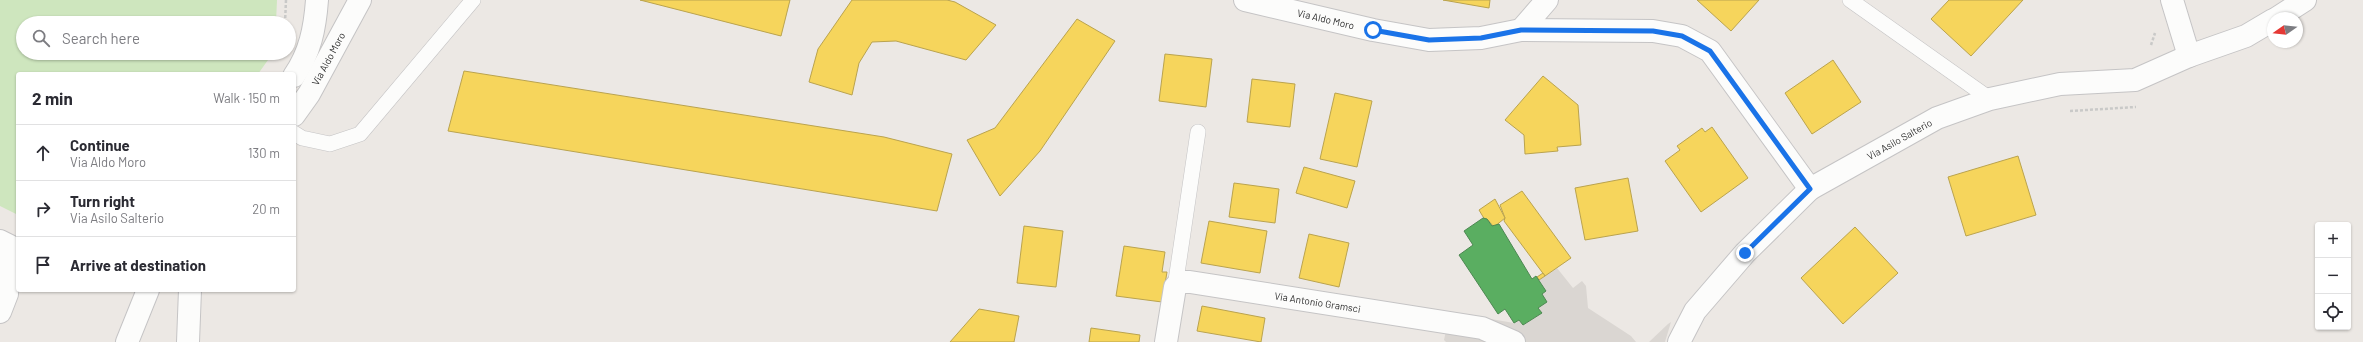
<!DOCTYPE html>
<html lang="en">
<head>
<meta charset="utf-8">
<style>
	:root { --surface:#fff; --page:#f2f2f3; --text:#2b2b33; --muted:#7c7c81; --line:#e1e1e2 }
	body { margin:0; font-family:Barlow,sans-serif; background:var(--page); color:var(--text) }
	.controls { position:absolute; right:12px; bottom:12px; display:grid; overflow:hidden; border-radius:4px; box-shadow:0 1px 3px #0004 }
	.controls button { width:36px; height:36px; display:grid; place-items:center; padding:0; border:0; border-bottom:1px solid var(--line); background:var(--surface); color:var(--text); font:20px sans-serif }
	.compass { position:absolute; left:2267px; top:12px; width:36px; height:36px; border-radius:50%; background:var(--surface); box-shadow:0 1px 3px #0004; rotate:256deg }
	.stop { position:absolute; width:12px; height:12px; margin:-9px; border:3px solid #1a73e8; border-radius:50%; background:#fff }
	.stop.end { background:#1a73e8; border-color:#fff; box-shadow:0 1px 4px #0008 }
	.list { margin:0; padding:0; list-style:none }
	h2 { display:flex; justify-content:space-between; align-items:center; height:52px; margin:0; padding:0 16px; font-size:17px }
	h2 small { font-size:13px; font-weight:400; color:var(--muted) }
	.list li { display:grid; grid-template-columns:26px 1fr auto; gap:12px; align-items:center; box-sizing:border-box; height:56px; padding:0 16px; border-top:1px solid var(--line) }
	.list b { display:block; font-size:15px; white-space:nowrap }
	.list p { margin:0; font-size:13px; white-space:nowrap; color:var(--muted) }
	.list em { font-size:13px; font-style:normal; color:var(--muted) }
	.icon { flex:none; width:22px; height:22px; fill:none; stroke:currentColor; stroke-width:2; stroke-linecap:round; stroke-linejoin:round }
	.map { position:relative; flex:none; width:2363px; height:342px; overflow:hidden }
	.search { position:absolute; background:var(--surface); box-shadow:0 1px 3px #0004; left:16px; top:16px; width:280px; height:44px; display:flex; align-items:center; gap:10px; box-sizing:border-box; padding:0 14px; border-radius:22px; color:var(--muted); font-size:15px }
	.panel { position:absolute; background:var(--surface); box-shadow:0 1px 3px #0004; left:16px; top:72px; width:280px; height:220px; border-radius:4px }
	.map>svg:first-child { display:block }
	.green { fill:#cee6be }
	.plaza { fill:#dad6d2 }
	.homes { fill:#f6d55c; stroke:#baa34e }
	.public { fill:#5aae61; stroke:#4d8852 }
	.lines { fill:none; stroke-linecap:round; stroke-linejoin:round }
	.lane-casing { stroke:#c5c4c5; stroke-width:16 }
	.street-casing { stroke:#c5c4c5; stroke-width:24 }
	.secondary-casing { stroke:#c5c4c5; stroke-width:24 }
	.path { stroke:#c9c9c8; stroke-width:2.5; stroke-dasharray:3 2; stroke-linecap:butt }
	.lane { stroke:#fcfcfb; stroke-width:15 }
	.street { stroke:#fcfcfb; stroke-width:22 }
	.secondary { stroke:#fcfcfb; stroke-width:22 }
	.route { stroke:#1a73e8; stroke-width:5 }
	.labels { text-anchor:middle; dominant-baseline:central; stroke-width:4; stroke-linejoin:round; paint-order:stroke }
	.street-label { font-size:10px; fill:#2e2e2e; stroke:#fff }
</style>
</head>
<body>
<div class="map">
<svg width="2363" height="342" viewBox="0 0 2363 342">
	<rect width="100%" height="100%" fill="#ece8e4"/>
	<path class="green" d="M0,0h277l-1,23h-253v30h250l-15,21h-240v141l-18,-9z"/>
	<g class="plaza">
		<path d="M1557,268l16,20 9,-7 4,5 2,22 43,28 5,6h-190l-2,-2 6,-28 64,11 5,-3 4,5 19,-12 -4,-5 9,-6 -5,-8 4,-4 -7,-10z"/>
		<path d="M1671,322l-6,20h-16l19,-18z"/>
	</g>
	<g class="homes">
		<path d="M640,0h150l-9,36z"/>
		<path d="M852,0h95l8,2 41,23 -30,35 -70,-19 -24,1 -13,21 -7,32 -43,-13 9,-33z"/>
		<path d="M1443,0h47l-1,8z"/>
		<path d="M1697,0h62l-28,31z"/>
		<path d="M1949,0h74l-52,56 -40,-37z"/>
		<path d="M1077,19l38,22 -75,110 -40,45 -33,-56 28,-12z"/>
		<path d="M1165,54l47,5 -6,48 -47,-6z"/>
		<path d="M1833,60l28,42 -49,32 -27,-41z"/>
		<path d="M464,71l420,66 68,17 -15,57 -489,-80z"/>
		<path d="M1543,76l35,29 3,40 -24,2 1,4 -33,3 -1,-19 -19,-15z"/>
		<path d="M1252,79l43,5 -5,43 -43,-5z"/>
		<path d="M1335,93l37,8 -15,66 -37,-8z"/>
		<path d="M1712,127l36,51 -47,34 -36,-51 15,-11 -3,-4 25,-18 3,4z"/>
		<path d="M2018,156l18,59 -70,21 -18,-59z"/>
		<path d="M1304,167l51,14 -8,27 -51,-15z"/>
		<path d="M1628,178l10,53 -53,9 -10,-52z"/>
		<path d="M1234,183l45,6 -4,34 -46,-6z"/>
		<path d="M1522,191l49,67 -26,18 -41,-55 1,-3 -5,-13z"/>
		<path d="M1495,199l10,19 -11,9 -7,-8 -2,1 -6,-10z"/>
		<path d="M1209,221l58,10 -7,42 -59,-10z"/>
		<path d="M1024,226l39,5 -7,56 -39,-4z"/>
		<path d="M1855,227l43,46 -55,51 -42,-46z"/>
		<path d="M1309,234l40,9 -10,44 -40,-9z"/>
		<path d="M1124,246l41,6 -3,20h5l-5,30 -46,-6z"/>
		<path d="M1543,273l2,3 -6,4 -2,-3z"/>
		<path d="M1202,306l63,12 -4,24 -64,-11z"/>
		<path d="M979,309l40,7 -5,26h-64z"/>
		<path d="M1091,328l49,7 -1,7h-50z"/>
	</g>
	<path class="public" d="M1483,218l4,1 5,7 7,-2 33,55 4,-3 10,15 -4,3 5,8 -9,6 4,5 -19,12 -4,-5 -5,3 -9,-14 -7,5 -39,-59 14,-10 -9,-14z"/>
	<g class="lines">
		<g class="lane-casing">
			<g id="lane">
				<path d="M1850,0l140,99"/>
				<path d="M294,133l8,5 28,6 30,-10 113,-134"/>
				<path d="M1175,287l23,-155"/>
			</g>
		</g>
		<g class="street-casing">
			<g id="street">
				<path id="s1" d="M1245,0l128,30 56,10 52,-2 40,-8 132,1 29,5 28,15 100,138"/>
				<path d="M2172,0l17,56"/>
				<path d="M2277,18l28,-18"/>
				<path d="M1521,30l26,-30"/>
				<path d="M0,241l10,5 -3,48 -7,18"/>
				<path id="s2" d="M1166,342l9,-55 5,-5h10l292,46 32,14"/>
				<path id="s3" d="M1679,342l16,-31 50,-58 65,-64 127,-71 53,-19 70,-15 75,-4 54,-24 57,-20 27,-16"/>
			</g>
		</g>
		<g class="secondary-casing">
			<g id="secondary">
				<path d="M294,76c16,-23 21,-48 23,-76"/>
				<path id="s4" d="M294,115l15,-21 51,-94"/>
				<path d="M127,342l21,-52"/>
				<path d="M188,342l2,-52"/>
			</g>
		</g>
		<g class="path">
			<path d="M285,23l1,-23"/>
			<path d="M2151,45l4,-12"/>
			<path d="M2070,111l66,-4"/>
		</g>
		<use href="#lane" class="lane"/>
		<use href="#street" class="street"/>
		<use href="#secondary" class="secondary"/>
	</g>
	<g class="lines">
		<path class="route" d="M1373,30l56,10 52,-2 40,-8 132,1 29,5 28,15 100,138 -65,64"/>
	</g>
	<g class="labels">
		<g class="street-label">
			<text stroke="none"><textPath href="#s1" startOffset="83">Via Aldo Moro</textPath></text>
			<text stroke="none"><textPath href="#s4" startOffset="66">Via Aldo Moro</textPath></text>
			<text stroke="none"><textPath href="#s3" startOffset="305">Via Asilo Salterio</textPath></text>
			<text stroke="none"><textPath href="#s2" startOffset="202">Via Antonio Gramsci</textPath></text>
		</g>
	</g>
</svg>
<div class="controls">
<button>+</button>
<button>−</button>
<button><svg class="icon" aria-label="locate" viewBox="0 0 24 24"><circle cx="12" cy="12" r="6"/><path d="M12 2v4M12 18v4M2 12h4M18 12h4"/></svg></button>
</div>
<svg class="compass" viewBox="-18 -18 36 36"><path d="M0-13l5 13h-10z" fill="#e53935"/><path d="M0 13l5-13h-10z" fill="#7c7c81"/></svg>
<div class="stop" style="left:1373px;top:30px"></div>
<div class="stop end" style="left:1745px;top:253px"></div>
<div class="search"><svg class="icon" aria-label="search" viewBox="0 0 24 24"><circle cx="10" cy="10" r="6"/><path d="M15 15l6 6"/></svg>Search here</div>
<section class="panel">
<h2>2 min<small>Walk · 150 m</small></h2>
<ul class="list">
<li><svg class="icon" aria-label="ahead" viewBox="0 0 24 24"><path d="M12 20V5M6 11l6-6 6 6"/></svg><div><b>Continue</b><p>Via Aldo Moro</p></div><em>130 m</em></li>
<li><svg class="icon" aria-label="right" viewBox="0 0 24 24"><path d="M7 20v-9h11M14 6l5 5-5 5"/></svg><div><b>Turn right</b><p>Via Asilo Salterio</p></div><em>20 m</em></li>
<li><svg class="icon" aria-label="arrive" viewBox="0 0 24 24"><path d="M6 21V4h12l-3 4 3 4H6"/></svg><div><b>Arrive at destination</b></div></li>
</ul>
</section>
</div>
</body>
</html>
